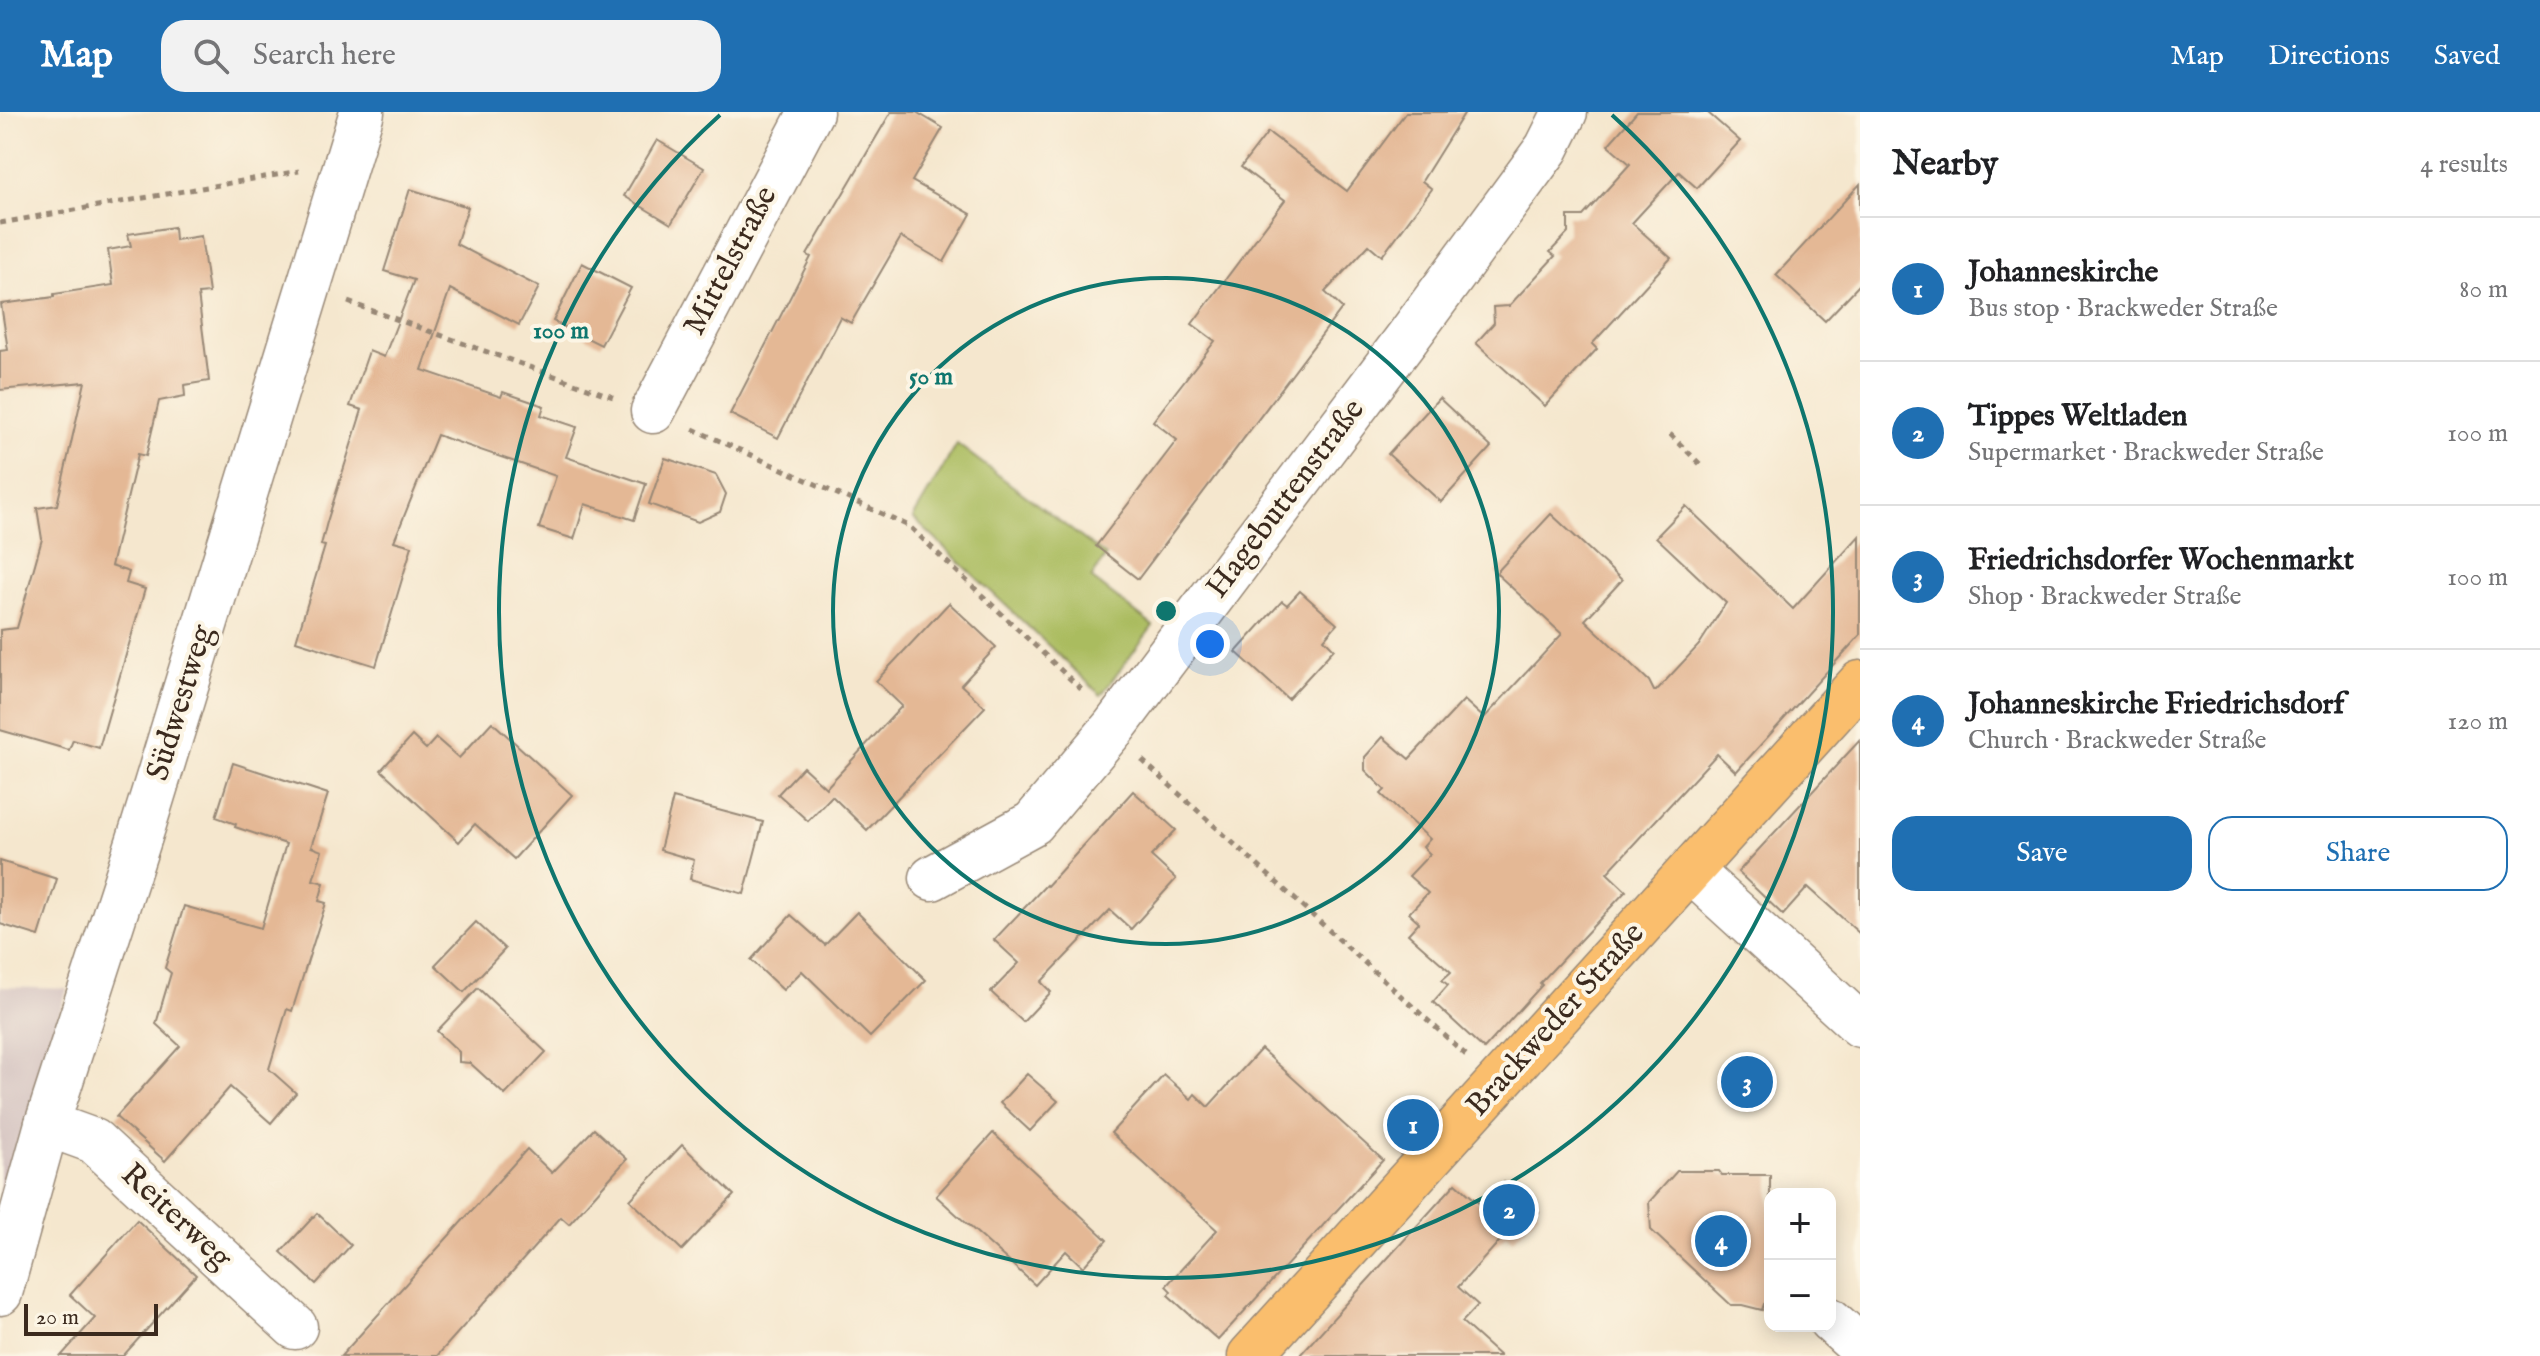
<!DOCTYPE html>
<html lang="en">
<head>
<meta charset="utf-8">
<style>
	:root { --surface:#fff; --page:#f2f2f2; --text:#202124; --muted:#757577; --line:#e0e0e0; --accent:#1f6fb2 }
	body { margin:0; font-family:"IM FELL English",serif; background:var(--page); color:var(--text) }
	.controls { position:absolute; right:24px; bottom:24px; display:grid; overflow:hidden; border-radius:16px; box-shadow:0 4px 20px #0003 }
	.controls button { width:72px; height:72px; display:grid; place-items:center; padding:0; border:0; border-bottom:2px solid var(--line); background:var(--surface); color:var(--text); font:40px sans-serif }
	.scale { position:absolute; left:24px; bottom:20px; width:134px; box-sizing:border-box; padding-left:8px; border:4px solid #3b2a1e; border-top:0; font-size:22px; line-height:28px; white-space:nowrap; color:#3b2a1e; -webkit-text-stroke:6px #fcf5e5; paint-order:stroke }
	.you { position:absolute; left:1210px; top:532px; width:28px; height:28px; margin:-20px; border:6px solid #fff; border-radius:50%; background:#1a73e8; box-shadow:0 0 0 12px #1a73e833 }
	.badge { display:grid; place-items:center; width:52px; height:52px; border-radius:50%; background:var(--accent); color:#fff; font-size:26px; font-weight:700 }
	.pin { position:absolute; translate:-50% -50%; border:4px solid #fff; box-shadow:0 2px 8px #0006 }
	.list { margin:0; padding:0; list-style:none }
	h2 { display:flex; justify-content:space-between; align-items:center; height:104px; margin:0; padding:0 32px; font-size:34px }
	h2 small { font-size:26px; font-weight:400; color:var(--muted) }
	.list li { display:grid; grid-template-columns:52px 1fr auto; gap:24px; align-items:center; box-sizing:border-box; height:144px; padding:0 32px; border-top:2px solid var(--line) }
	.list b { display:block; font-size:30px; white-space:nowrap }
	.list p { margin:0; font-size:26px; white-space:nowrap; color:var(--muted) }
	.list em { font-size:26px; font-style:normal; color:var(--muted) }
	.actions { display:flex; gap:16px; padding:24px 32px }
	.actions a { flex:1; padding:18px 0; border:2px solid var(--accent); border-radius:24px; text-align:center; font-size:28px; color:var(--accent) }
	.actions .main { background:var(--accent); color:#fff }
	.icon { flex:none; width:44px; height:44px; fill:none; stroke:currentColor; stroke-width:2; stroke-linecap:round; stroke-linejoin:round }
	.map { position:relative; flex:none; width:1860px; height:1244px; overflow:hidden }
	header { display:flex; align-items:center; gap:48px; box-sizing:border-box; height:112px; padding:0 40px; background:var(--accent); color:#fff }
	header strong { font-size:38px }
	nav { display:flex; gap:44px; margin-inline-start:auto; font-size:28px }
	.search { width:560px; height:72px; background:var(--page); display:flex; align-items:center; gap:20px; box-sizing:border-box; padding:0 28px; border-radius:24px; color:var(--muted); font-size:30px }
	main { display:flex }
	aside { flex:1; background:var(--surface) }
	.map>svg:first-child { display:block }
	.industrial { fill:#d1bfbe }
	.green { fill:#aabc5f; stroke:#72733e; stroke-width:2 }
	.building { fill:#e4b895 }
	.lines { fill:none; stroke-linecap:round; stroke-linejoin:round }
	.minor-casing { stroke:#988876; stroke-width:47 }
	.major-casing { stroke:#988876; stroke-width:47 }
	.path { stroke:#988876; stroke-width:5; stroke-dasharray:6 6; stroke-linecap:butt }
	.minor { stroke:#fff; stroke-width:44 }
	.major { stroke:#fabe6d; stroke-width:44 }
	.ring { fill:none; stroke:#0f766e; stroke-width:4 }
	.labels { text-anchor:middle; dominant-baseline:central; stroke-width:8; stroke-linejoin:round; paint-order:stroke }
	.street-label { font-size:32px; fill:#3b2a1e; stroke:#fcf5e5 }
	.centre { fill:#0f766e; stroke:#fcf5e5; stroke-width:4 }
	.ring-label { font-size:24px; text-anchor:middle; font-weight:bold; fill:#0f766e; stroke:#fcf5e5; stroke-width:8; stroke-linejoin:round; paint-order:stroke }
</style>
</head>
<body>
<header>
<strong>Map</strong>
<div class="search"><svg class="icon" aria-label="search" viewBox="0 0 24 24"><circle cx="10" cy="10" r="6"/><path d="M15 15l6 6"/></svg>Search here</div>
<nav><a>Map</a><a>Directions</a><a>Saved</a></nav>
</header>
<main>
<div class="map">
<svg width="1860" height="1244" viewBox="0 0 1860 1244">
	<rect width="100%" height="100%" fill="#fcf5e5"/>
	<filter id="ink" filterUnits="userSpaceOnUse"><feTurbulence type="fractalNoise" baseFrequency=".0125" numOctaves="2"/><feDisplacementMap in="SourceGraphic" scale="16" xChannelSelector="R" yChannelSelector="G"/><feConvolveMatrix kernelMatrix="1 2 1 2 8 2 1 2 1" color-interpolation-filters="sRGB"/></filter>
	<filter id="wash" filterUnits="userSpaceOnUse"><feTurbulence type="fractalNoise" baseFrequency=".006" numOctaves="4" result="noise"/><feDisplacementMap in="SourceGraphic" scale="32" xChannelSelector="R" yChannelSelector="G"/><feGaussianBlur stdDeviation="1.8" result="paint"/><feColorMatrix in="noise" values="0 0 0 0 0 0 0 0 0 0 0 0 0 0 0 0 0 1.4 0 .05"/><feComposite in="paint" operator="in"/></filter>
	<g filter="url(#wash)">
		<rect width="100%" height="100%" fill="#f5e7ce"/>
		<path class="industrial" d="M0,875l67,2 -67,233z"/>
		<path class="green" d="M957,332l149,112 -15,22 62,48 -52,69 -188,-177z"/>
		<g id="blocks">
			<g class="building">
				<path d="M891,0h25l27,16 -31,53 59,33 -27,48 -43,-25 -50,86 -11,-6 -62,121 -48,-24 81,-157 -4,-2z"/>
				<path d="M1406,0h59l-43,69 10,8 -50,67 -13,-11 -44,47 17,16 -204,271 -42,-33 81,-106 -24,-19 62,-80 -23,-17 93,-124 -44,-33 27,-35 79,59z"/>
				<path d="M1637,0h70l33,29 -43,47 -18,-16 -47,51 39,35 -79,86 5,5 -52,57 -69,-63 18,-20 -1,-16 16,-1 46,-50 -5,-4 18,-19v-17h15l47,-52 -22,-19z"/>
				<path d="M657,28l47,28 -33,56 -47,-28z"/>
				<path d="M1860,72v100l-35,37 -49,-46z"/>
				<path d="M410,77l58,18 -12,37 83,43 -20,38 -69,-36 -28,81 79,27 2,-5 41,14 -3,9 36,12 -11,30 80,27 -12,36 -49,-16 -11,35 -35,-11 17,-52 -119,-41 -43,106 18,5 -36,120 -80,-25 29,-95 -4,-1 6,-23 35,-112 -12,-4 19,-55 15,6 30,-77 -30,-9z"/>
				<path d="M174,115l1,13 26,-4 8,57 -11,1 11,87 -25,4 1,11 -26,5 -13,55 -8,-2 -27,112 18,6 -3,11 19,6 -46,159 -26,-8 -4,10 -69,-20v-100l17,-2 25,-89 -5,-31 20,-3 28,-123 -85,8v-39l8,-1 -7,-46 53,-7v-3l59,-9 -5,-35 23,-4 -3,-12z"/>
				<path d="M582,151l49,25 -30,57 -48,-24z"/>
				<path d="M1439,286l52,49 -50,55 -53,-48z"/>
				<path d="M665,346l51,17 10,19 -6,18 -22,10 -49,-18z"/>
				<path d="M1686,394l107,103 67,-74v100l-124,137 -19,-18 -110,119 19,18 -86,92 2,2 -58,64 -51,-47 15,-17 -6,-5 9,-8 -43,-38 11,-12 -10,-9 19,-20 -19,-17 21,-22 -7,-7 7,-8 -49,-45 4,-4 -20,-20v-13l18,-20 26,22 55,-59 20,18 78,-84 -66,-61 55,-59 71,66 -37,40 64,61 5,10h2l43,-46 27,-42 -70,-66z"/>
				<path d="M1300,479l37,33 -13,15 10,10 -46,50 -52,-47 46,-51 5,4z"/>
				<path d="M949,491l47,44 -35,38 24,22 -118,123 -35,-34 -24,25 -30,-27 25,-27 23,21 76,-82 -26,-25z"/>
				<path d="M492,610l80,73 -58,64 -39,-35 -16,18 -78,-72 31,-34 14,13 10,-11 23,20z"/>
				<path d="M1860,628v194l-52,-47 -25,28 -45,-43z"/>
				<path d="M233,651l95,31 -17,53 11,4 -9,29 11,3 -5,18 7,2 -34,108 -5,-2 -18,60 27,24 -25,30 -41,-36 -65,74 -49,-44 64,-71 -24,-22 15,-51 -6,-5 19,-62 77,22 25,-84 -51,-17 1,-3 -20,-7z"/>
				<path d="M1133,679l43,39 -25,26 25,23 -45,50 -21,-19 -69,72 10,10 -28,30 -32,-30 28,-29 -25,-23 52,-55 1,1z"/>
				<path d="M673,686l90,24 -19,72 -54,-15 4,-19 -34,-10z"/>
				<path d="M0,749l57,18 -18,57 -39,-12z"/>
				<path d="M857,800l69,68 -56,57 -68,-66 -19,19 -32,-30 40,-45 34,30z"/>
				<path d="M476,810l29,27 -41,43 -29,-27z"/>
				<path d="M478,876l68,64 -41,43 -35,-32 -11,-1v-10l-22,-21z"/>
				<path d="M1261,937l122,111 -165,180 -50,-45 3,-4 -5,-5 51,-56 -106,-97 53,-58 27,24 4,-5 13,13z"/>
				<path d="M1027,962l31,27 -28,30 -30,-28z"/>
				<path d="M594,1017l33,30 -58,65 -8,-7 -124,139h-96l186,-207 25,24z"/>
				<path d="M993,1021l114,107 -24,27 -17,-16 -31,34 -99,-89z"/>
				<path d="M682,1033l52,50 -52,55 -52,-50z"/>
				<path d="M1677,1059h42l3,4h48v128l-6,1 -2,6 -20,-5h-11l-80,-75 -2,-28z"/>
				<path d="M1504,1070l35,30 -26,28 -7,-6 -48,53 20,18 -16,17 38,34h-201l157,-173 26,23z"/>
				<path d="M317,1101l34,32 -35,39 -35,-32z"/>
				<path d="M137,1108l59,55 -73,81h-62l34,-38 -25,-23z"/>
			</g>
		</g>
	</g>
	<g filter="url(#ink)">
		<use href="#blocks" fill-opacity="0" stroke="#988876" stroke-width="2"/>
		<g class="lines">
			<g class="minor-casing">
				<g id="minor">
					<path d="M653,299l158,-299"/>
					<path d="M1691,759l169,154"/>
					<path d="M932,766l101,-55 81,-96 294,-390 139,-189 18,-36"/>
					<path d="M47,1012l47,17 201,186"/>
					<path d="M0,1181l47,-169 97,-300 218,-712"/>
					<path d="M1830,1208l30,27"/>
				</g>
			</g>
			<g class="major-casing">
				<path id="major" d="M1250,1244l610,-673"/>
			</g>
			<g class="path">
				<path d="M0,111l299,-52"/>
				<path d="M348,190l265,95"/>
				<path d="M693,317l216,97 175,166"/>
				<path d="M1670,322l30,30"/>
				<path d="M1142,648l324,295"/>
			</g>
			<use href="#minor" class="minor"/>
			<use href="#major" class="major"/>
		</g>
	</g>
	<g class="ring">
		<circle cx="1166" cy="499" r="333"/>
		<path d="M1612 3A667 667 0 1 1 720 3"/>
	</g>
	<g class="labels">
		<g class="street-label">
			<text transform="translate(731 149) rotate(-62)">Mittelstraße</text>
			<text transform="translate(1286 387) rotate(-53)">Hagebuttenstraße</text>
			<text transform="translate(181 591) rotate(-73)">Südwestweg</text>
			<text transform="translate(1556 908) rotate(-48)">Brackweder Straße</text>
			<text transform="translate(176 1105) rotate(43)">Reiterweg</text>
		</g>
	</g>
	<circle cx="1166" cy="499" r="12" class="centre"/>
	<g class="ring-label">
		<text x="561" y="226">100 m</text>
		<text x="931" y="272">50 m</text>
	</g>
</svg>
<div class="controls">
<button>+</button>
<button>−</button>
</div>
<div class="scale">20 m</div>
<div class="you"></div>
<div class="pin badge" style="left:1413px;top:1013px">1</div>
<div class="pin badge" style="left:1509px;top:1098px">2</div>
<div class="pin badge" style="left:1747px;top:970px">3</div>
<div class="pin badge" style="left:1721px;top:1129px">4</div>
</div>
<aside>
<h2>Nearby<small>4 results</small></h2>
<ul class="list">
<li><span class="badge">1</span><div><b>Johanneskirche</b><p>Bus stop · Brackweder Straße</p></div><em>80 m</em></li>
<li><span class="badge">2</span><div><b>Tippes Weltladen</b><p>Supermarket · Brackweder Straße</p></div><em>100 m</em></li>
<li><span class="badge">3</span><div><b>Friedrichsdorfer Wochenmarkt</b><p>Shop · Brackweder Straße</p></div><em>100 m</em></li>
<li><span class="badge">4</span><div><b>Johanneskirche Friedrichsdorf</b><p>Church · Brackweder Straße</p></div><em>120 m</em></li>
</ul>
<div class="actions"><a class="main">Save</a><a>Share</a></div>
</aside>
</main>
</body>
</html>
